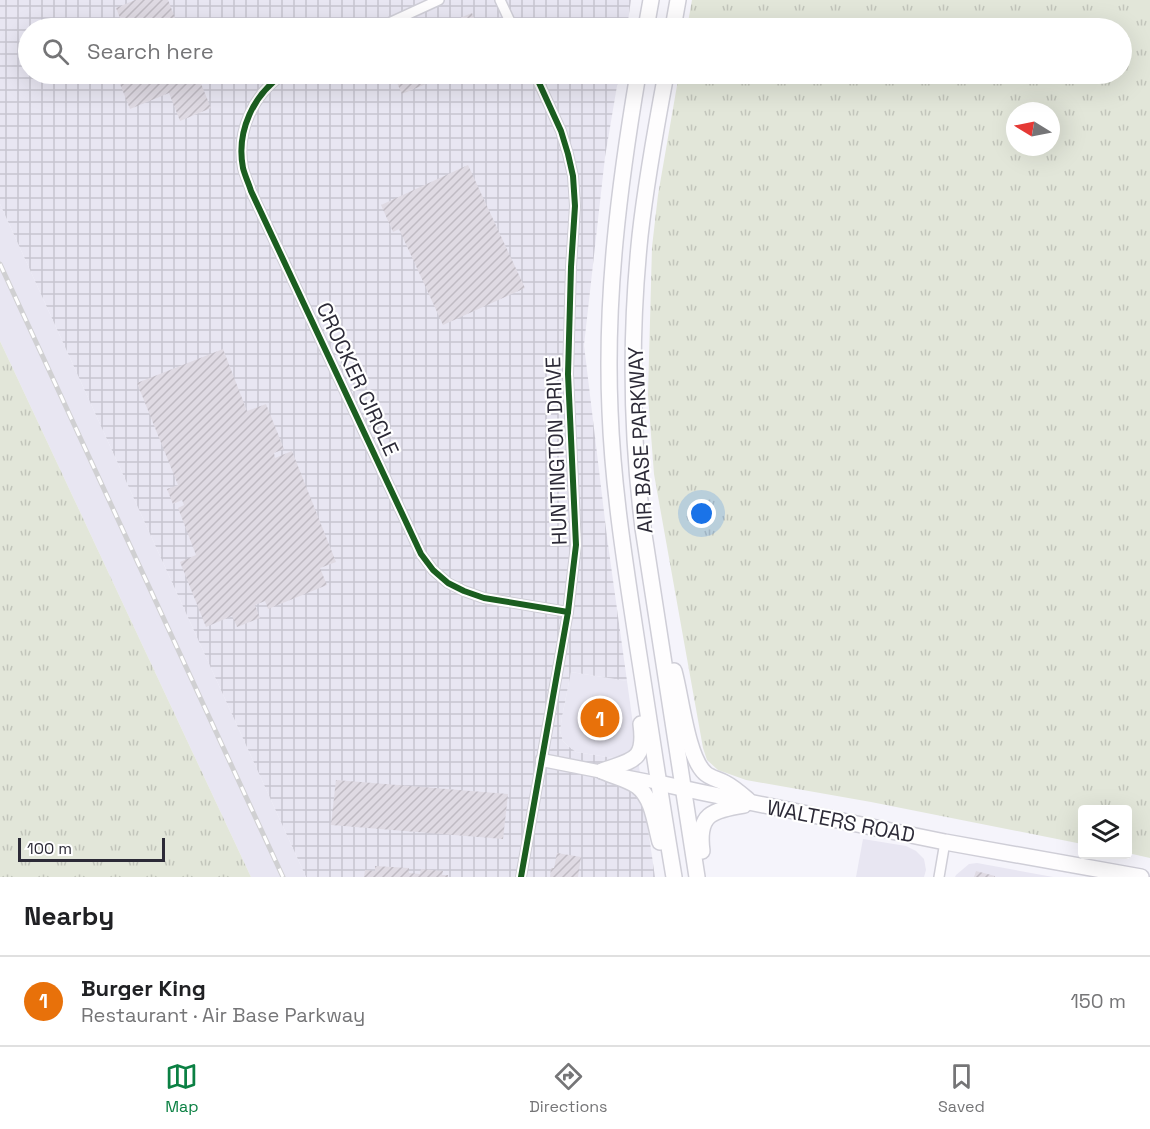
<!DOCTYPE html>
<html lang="en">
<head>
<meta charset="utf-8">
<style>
	:root { --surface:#fff; --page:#f2f2f2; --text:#202124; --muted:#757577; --line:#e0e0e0; --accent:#0b8043 }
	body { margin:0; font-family:"Space Grotesk",sans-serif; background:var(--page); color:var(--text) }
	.controls { position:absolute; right:18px; bottom:18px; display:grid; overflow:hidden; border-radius:6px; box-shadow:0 6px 24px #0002 }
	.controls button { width:54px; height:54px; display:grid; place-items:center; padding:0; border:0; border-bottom:2px solid var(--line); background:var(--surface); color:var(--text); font:30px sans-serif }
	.compass { position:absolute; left:1006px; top:102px; width:54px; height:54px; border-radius:50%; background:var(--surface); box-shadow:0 6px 24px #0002; rotate:280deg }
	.scale { position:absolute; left:18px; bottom:15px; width:147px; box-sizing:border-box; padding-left:6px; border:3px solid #2c2a37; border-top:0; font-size:16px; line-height:21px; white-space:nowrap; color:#2c2a37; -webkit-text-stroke:4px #fff; paint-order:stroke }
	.you { position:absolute; left:702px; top:514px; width:21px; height:21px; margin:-15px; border:4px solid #fff; border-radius:50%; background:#1a73e8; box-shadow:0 0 0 9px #1a73e833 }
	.badge { display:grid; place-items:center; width:39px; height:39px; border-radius:50%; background:var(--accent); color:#fff; font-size:20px; font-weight:700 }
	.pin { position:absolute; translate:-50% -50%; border:3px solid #fff; box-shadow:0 2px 6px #0006 }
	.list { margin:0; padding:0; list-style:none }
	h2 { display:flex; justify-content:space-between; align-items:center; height:78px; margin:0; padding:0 24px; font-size:26px }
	h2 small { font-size:20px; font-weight:400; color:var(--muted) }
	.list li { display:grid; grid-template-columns:39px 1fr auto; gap:18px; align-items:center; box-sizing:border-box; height:90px; padding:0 24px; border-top:2px solid var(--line) }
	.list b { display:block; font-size:22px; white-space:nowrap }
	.list p { margin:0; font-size:20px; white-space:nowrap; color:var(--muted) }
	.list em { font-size:20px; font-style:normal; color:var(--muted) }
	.icon { flex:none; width:33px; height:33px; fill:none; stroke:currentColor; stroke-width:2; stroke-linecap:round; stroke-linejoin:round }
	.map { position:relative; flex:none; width:1150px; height:877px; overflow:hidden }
	.search { position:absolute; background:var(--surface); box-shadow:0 6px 24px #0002; left:18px; right:18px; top:18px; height:66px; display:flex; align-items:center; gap:15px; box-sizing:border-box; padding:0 21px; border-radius:33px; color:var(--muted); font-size:22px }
	.sheet { height:168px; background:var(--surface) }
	nav { display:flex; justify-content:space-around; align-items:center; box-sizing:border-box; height:84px; border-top:2px solid var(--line); background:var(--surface); font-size:16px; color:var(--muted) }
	nav a { display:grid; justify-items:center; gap:3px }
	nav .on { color:var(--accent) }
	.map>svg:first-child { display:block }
	.built { fill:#e8e6f2 }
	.industrial { fill:url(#industrial-grid) }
	.grass { fill:url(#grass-tufts); fill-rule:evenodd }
	.building { fill:url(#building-hatch) }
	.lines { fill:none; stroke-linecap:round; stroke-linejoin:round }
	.minor-casing { stroke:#cfced7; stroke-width:12 }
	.tertiary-casing { stroke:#cfced7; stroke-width:15 }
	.primary-casing { stroke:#cfced7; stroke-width:18 }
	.minor { stroke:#fefdfe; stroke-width:9 }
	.tertiary { stroke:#fefdfe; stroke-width:12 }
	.primary { stroke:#fefdfe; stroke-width:15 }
	.rail-casing { stroke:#d0d0d2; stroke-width:5 }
	.rail { stroke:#fff; stroke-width:3; stroke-dasharray:9; stroke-linecap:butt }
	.cycleway-casing { stroke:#fff; stroke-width:10 }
	.cycleway { stroke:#1b5e20; stroke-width:6 }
	.labels { text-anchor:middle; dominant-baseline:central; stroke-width:4.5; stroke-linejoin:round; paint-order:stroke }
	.street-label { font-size:21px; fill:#2c2a37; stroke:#fff }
</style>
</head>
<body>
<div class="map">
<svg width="1150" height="877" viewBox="0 0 1150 877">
	<defs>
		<pattern id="industrial-grid" width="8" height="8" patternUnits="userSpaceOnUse" patternTransform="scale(1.5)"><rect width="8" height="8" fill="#e8e6f2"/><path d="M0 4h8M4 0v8" fill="none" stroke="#c7c5d0"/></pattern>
		<pattern id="grass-tufts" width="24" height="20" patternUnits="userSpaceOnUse" patternTransform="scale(1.5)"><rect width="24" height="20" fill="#e2e6d9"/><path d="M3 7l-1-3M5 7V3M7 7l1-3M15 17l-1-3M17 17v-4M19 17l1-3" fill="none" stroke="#c2c5bb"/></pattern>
		<pattern id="building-hatch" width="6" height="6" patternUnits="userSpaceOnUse" patternTransform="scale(1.5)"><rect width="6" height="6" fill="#dfdae3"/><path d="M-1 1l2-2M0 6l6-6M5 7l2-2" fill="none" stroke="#c0bbc3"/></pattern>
	</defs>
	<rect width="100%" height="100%" fill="#f5f4fb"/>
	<g class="built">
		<path d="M0,204l306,673h-55l-251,-536z"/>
		<path d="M571,672l56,9 9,65 -6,7 -10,6 -44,-7 -8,-6 -5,-5 -3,-10 2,-14z"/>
		<path d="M863,839l43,7 10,5 8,8 2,11 -2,7h-68z"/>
		<path d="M977,863l76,14h-98l1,-2 13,-11z"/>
	</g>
	<path class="industrial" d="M0,0h631l-4,28h-599v46h591l-14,83 -21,188 23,192 20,144 -56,-9 -9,45 -2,14 3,10 5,5 8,6 44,7 10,-6 6,-7 19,131h-349l-306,-673z"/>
	<g class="grass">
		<path d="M692,0h458v858l-22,-5v-43h-46v34l-211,-42 -125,-22 -28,-10 -11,-10 -4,-12 -49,-274 -6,-79 4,-148 6,-52 21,-121h443v-46h-435zM1015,111h36v36h-36z"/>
		<path d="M0,341l251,536h-251z"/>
	</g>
	<g class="building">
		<path d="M135,0h33l11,28h-55l-8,-20z"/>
		<path d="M472,13l4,10 4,-2 3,7h-48z"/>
		<path d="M116,74h81l14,34 -31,13 -11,-28 -39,16z"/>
		<path d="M393,74h57l-48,20z"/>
		<path d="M468,165l57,123 -82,37 -44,-96 -6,3 -12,-27z"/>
		<path d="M223,349l24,62 19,-7 18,45 -10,4 1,5 17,-7 44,111 -16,6 7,17 -59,24 -3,-8 -10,4 5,13 -23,9 -5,-11 -26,11 -26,-65 16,-7 -18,-47 6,-3 -2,-5 -9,4 -6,-15 11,-4 -41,-102z"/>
		<path d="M604,704l3,31 -6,1 -1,-9 -3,1 -3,-20 5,-1v-2z"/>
		<path d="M336,780l172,14 -5,45 -172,-14z"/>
		<path d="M557,853l24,4 -3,20h-28l1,-9h3z"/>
		<path d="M375,866l34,2v5l11,1 1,-5 22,2 -1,4h6v2h-84l1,-7 10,1z"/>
		<path d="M976,871l19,5v1h-21z"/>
	</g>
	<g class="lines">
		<g class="minor-casing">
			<g id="minor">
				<path d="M500,0l13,28"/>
				<path d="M378,28l61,-28"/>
				<path d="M284,74c-31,20 -48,58 -41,94 2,8 6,16 8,23l170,363 12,16 15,13 16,8 20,7 84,14"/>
				<path d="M521,877l47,-265 8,-67 -8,-171 3,-107 4,-61 -2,-30 -5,-22 -7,-23 -26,-57"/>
				<path d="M939,877l6,-35"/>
			</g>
		</g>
		<g class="tertiary-casing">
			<path id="tertiary" d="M542,760l117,23"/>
		</g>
		<g class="primary-casing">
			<g id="primary">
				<path d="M646,28l5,-28"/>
				<path d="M673,28l5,-28"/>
				<path d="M638,74c-19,112 -33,223 -28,337 3,80 16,159 28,238 12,76 23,152 36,228"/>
				<path d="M666,74c-10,53 -20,108 -26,162 -10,97 -9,196 3,292l54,349"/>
				<path d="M674,671c7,24 13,86 31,102 5,5 13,6 20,10 8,4 16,11 23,17"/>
				<path d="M602,771c30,-11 44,-9 39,-47"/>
				<path d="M602,771c11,5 25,8 35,15 16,12 18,38 23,56"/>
				<path d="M659,783l41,9 245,50 196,35"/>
				<path d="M702,851c-5,-37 10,-41 42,-46"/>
			</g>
		</g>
		<use href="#minor" class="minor"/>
		<use href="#tertiary" class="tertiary"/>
		<use href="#primary" class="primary"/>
		<g class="rail-casing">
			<path id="rail" d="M0,264l283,613"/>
		</g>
		<use href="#rail" class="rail"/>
		<g class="cycleway-casing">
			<g id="cycleway">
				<path d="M284,74c-31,20 -48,58 -41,94 2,8 6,16 8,23l170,363 12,16 15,13 16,8 20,7 84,14"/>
				<path d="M521,877l47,-265 8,-67 -8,-171 3,-107 4,-61 -2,-30 -5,-22 -7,-23 -26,-57"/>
			</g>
		</g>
		<use href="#cycleway" class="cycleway"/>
	</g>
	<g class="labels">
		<g class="street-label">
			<text transform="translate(358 379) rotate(65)">CROCKER CIRCLE</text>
			<text transform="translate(640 440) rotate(-93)">AIR BASE PARKWAY</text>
			<text transform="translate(556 451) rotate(-92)">HUNTINGTON DRIVE</text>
			<text transform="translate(841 821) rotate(11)">WALTERS ROAD</text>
		</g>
	</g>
</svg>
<div class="controls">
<button><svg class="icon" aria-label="layers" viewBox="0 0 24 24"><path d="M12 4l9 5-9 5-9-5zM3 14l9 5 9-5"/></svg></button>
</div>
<svg class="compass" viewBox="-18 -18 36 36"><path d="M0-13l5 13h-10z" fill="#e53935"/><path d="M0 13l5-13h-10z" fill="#757577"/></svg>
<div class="scale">100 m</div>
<div class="you"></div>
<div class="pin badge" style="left:600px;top:718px;background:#e8710a">1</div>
<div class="search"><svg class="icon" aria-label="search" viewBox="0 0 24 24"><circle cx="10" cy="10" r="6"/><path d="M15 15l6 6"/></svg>Search here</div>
</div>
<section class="sheet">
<h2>Nearby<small></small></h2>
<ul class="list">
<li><span class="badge" style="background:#e8710a">1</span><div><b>Burger King</b><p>Restaurant · Air Base Parkway</p></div><em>150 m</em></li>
</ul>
</section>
<nav>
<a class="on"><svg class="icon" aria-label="map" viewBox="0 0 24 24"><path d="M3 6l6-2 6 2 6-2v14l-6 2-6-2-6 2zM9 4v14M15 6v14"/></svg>Map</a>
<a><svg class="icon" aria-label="directions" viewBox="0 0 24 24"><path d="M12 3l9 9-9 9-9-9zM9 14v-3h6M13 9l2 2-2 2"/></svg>Directions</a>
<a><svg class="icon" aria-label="saved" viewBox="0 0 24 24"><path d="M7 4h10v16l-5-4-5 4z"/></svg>Saved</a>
</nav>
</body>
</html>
